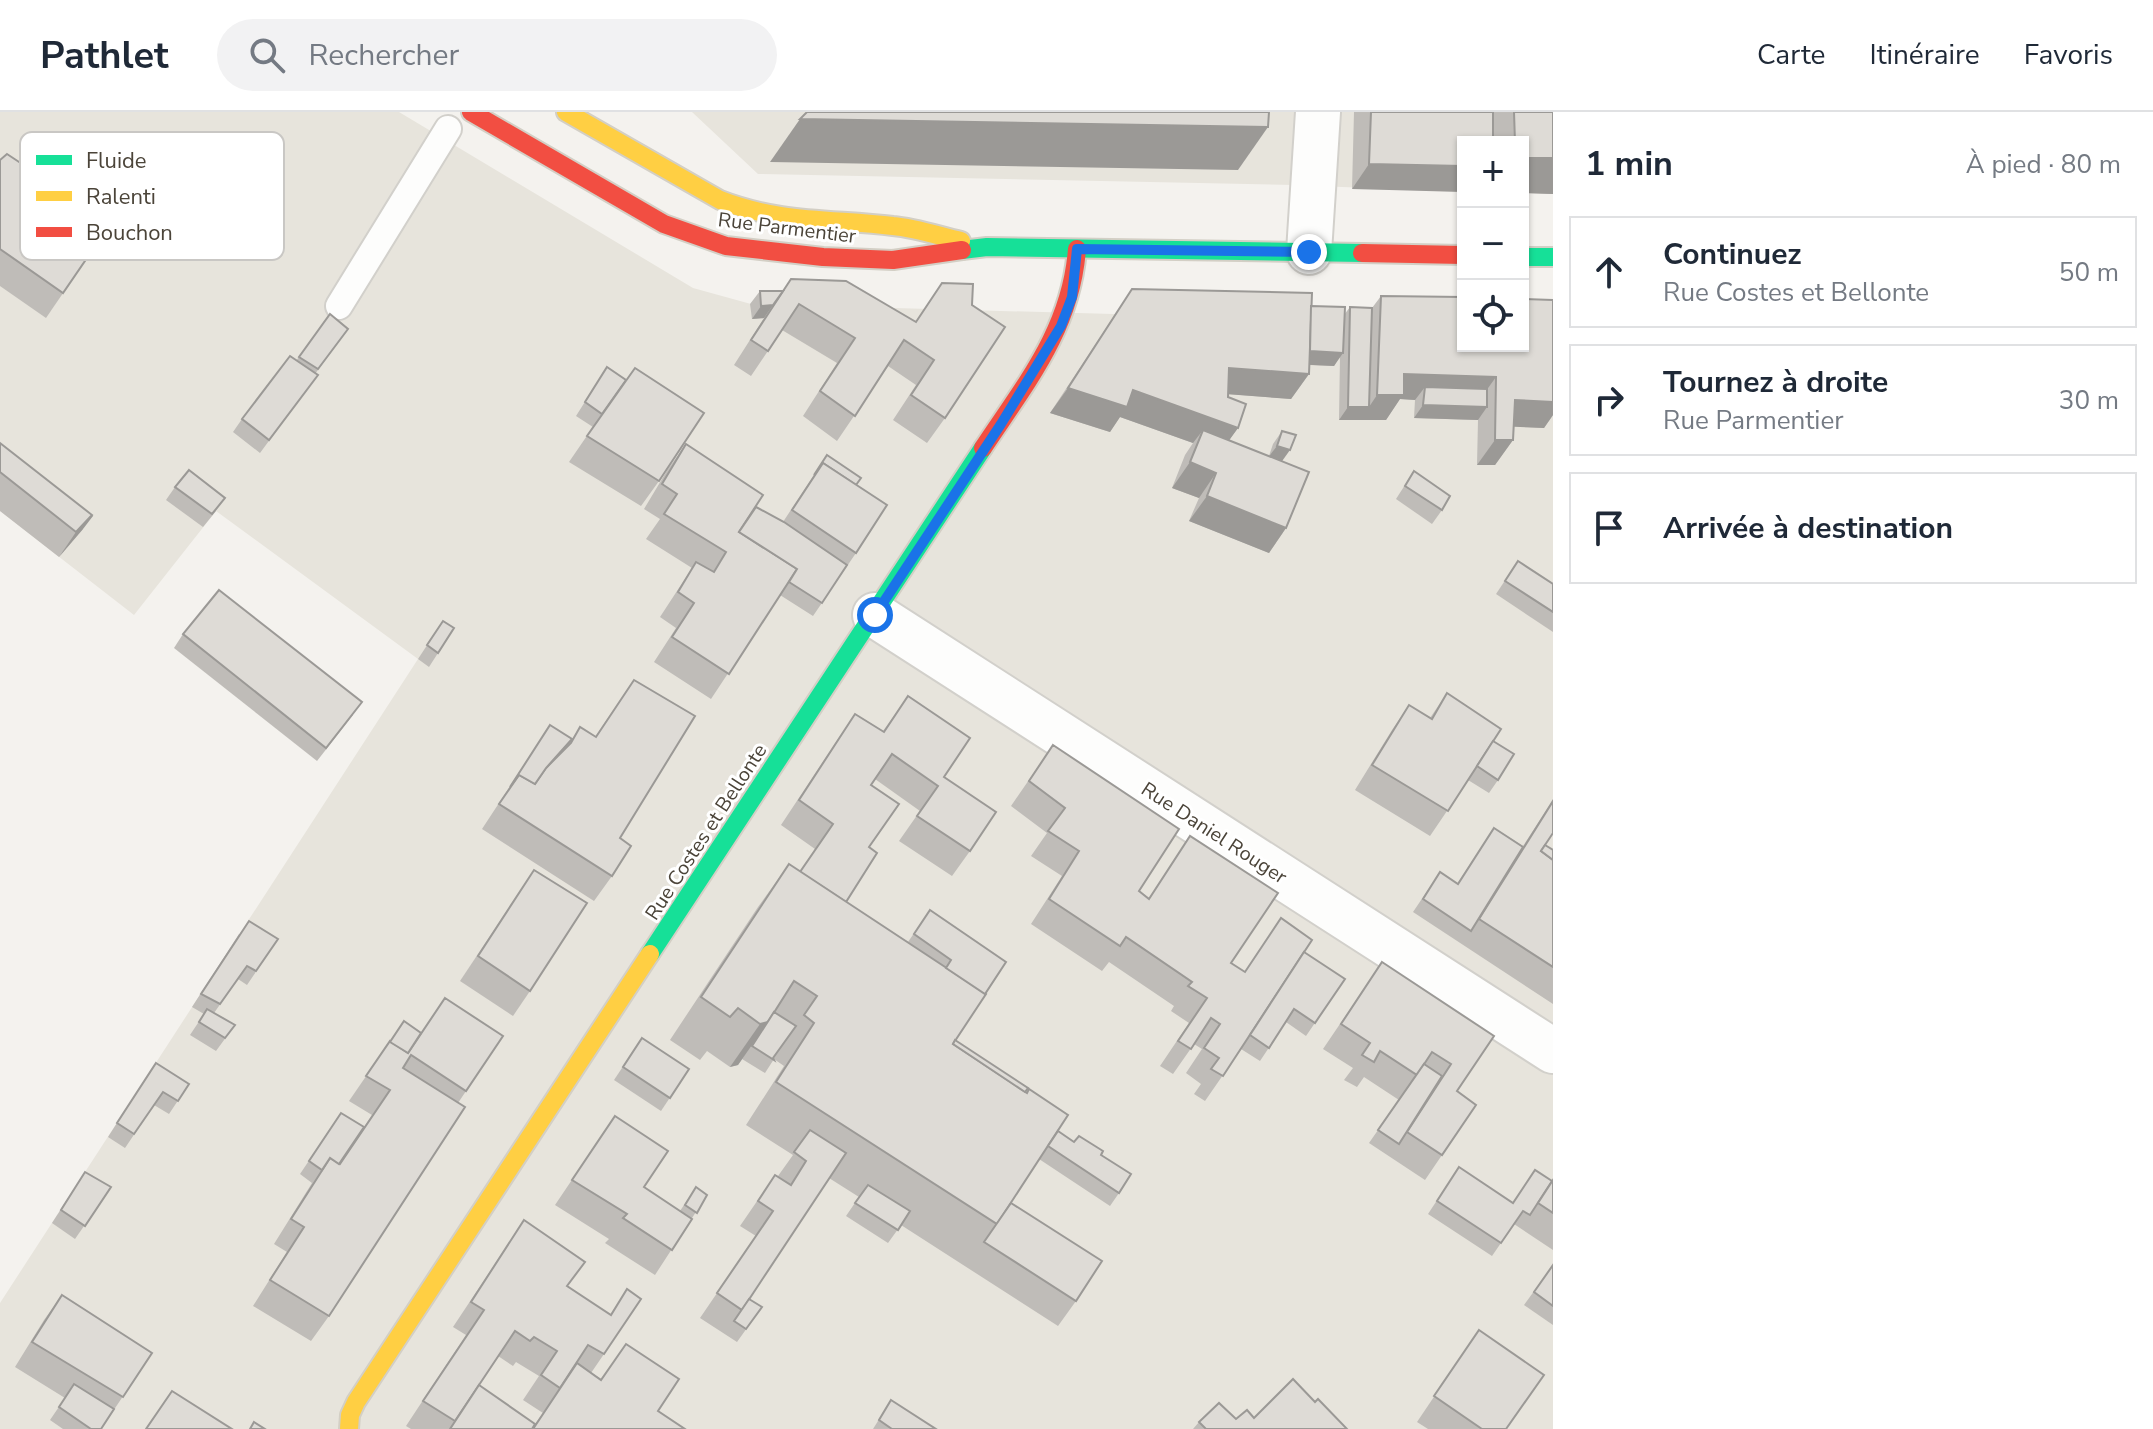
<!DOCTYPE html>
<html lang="fr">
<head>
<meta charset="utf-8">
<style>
	:root { --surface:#fff; --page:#f2f2f3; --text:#1f2937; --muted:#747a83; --line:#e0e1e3 }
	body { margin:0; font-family:"Nunito Sans",sans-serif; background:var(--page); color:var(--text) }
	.controls { position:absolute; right:24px; top:24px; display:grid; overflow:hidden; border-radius:0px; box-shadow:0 2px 6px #0004 }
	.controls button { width:72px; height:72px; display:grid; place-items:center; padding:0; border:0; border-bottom:2px solid var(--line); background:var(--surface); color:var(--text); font:40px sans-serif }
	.stop { position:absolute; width:24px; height:24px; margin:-18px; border:6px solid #1a73e8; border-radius:50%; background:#fff }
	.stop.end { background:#1a73e8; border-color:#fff; box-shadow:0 2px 8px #0008 }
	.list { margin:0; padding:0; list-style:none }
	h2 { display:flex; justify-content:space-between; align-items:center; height:104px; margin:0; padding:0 32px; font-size:34px }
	h2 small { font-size:26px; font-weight:400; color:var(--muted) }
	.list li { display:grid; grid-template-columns:52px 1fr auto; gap:24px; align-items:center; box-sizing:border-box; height:112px; margin:0 16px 16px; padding:0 16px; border:2px solid var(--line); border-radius:0px }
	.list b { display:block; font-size:30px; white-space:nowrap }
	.list p { margin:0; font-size:26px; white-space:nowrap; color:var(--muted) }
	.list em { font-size:26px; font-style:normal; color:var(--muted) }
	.icon { flex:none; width:44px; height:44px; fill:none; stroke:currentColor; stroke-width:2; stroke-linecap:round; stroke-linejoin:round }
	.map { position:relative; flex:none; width:1553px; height:1317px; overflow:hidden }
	header { display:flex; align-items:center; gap:48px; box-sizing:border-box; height:112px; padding:0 40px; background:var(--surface); border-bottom:2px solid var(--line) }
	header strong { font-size:38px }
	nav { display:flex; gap:44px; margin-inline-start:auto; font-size:28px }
	.search { width:560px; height:72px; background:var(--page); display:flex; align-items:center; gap:20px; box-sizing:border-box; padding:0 28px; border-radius:44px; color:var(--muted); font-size:30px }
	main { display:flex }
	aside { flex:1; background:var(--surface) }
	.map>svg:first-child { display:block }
	.residential { fill:#e7e4dc }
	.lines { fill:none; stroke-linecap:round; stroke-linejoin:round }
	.lane-casing { stroke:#d2d0cb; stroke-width:30 }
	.street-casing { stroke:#d2d0cb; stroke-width:48 }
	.fast-casing { stroke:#d3cfc5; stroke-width:22 }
	.slow-casing { stroke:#d3cfc5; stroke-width:22 }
	.jam-casing { stroke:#d3cfc5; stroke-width:22 }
	.lane { stroke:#fdfdfc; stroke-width:26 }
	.street { stroke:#fdfdfc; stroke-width:44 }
	.fast { stroke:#16e098; stroke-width:18 }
	.slow { stroke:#ffcf43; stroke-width:18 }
	.jam { stroke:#f24e42; stroke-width:18 }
	.wall { fill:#bfbcb8; fill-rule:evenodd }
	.shaded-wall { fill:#9b9996 }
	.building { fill:#dedbd6; stroke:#9b9996; stroke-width:2 }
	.route { stroke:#1a73e8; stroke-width:10 }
	.labels { text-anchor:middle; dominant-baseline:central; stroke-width:6; stroke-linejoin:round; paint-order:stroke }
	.street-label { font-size:20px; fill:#4b4439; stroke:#fff }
	.key { fill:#fff; stroke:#c9c7c4; stroke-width:2 }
	.key-label { font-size:22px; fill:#4b4439 }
</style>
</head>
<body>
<header>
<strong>Pathlet</strong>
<div class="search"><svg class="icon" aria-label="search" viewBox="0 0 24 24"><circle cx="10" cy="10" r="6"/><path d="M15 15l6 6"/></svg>Rechercher</div>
<nav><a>Carte</a><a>Itinéraire</a><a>Favoris</a></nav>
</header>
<main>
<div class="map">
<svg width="1553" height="1317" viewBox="0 0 1553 1317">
	<rect width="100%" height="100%" fill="#f4f2ee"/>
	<g class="residential">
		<path d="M0,0h399l294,176 58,16 612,17 100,25h60l30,-21v1104h-1553v-126l418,-644 -202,-148 -82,104 -134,-104z"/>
		<path d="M692,0h861l-30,30h-60v50l-169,-7 -536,-11z"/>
	</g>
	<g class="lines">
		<g class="lane-casing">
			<path id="lane" d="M339,194l109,-177"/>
		</g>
		<g class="street-casing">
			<g id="street">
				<path d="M1309,140l9,-140"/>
				<path d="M875,503l678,436"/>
			</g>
		</g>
		<g class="fast-casing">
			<g id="fast">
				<path d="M962,138l25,-3 375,6"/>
				<path d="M1523,145h30"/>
				<path d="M650,842l333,-506"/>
			</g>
		</g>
		<g class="slow-casing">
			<g id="slow">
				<path d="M566,0l154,88c59,23 112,19 173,26 23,2 46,10 68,15"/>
				<path d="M349,1317l1,-14 6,-13 294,-448"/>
			</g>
		</g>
		<g class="jam-casing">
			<g id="jam">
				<path d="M471,0l193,112 62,22 97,11 70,3 69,-10"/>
				<path d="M1362,141l101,2"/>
				<path d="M983,336c43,-65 88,-119 94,-199"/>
			</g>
		</g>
		<use href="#lane" class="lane"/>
		<use href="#street" class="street"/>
		<use href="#fast" class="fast"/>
		<use href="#slow" class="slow"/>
		<use href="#jam" class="jam"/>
	</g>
	<g class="wall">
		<path d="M1354,0h199v82l-30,-1v-51h-60l-111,47z"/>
		<path d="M0,48l111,63 -65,95 -46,-32z"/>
		<path d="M942,171l3,135 -18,25 -34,-23 23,-35 -28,-19 -51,75 -34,-25 34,-53 -55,-33 -31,46 -17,-11 30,-47 -12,1 -2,-15 10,-13 156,31z"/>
		<path d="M1132,177l179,17 33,9 6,-8 22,1 9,-12 172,4v115l-9,13 -31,-2v14l-18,25h-18l1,-45 -64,-2 1,-18 -15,-1 -14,21h-47l1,-64 -6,10 -25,-1v9l-18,25 -63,-5 10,34 -9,12 40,16 4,-12 9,-13v31l4,66 -17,25 -80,-32 10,-23 -27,-10 13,-33 8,-12 -73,-26 -10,15 -60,-19z"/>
		<path d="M330,202l18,15 -33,45 -7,14 -48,65 -27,-21 9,-13 54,-58z"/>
		<path d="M607,255l52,114 -18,25 -72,-44 24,-35 -17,-11z"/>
		<path d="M0,331l83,86 -24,28 -59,-46z"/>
		<path d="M686,332l70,63 27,15 44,-67 29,30v68l-43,63 -33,-21 -69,104 -57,-37 22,-34 -16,-11 32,-49 -46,-29 14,-20 -16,-10 24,-40z"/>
		<path d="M1414,359l28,39 -10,14 -36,-25z"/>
		<path d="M175,375l41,24 -13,16 -37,-27z"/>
		<path d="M1518,449l35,23v48l-57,-38z"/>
		<path d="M443,509l-5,32 -9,14 -11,-8z"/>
		<path d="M183,522l170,81 -36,46 -143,-113z"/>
		<path d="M634,568l-14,158 -8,38 -18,25 -112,-72 68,-104 22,14 8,-12 15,10z"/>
		<path d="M1447,581l46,48 5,39 -9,13 -21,-13 -38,56 -75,-46 37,-60 17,-25 21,13z"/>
		<path d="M908,584l36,81 26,74 -18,25 -53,-35 21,-30 -45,-32 -4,6 -2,62 -23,55 62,40 22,-32 76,52 -51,78 70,52 33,39 16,11 27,13 18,38 -9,13 -71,-47 -28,44 65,98 -18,25 -157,-101 -13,18 -42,-27 13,-19 -30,-19 -80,121 13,8 -25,35 -37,-24 56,-82 -16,-10 35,-51 3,1 15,-21 -47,-30 38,-59 -10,-7 -9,14 -23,-14 -4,6 -8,2 -23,-16 -7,9 -30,-20 88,-133 31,-43 11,8 15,-23 -34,-24 57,-86 17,-25 28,17z"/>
		<path d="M1053,633l86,146 10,7 41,-62 41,127 13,9 60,-20 41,27 -39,57 -20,-14 -26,39 -19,-12 -36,52 -11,-7 7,-10 -15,-11 16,-24 -8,-5 -21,30 -13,-8 29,-43 -18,-12 3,-5 -65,-44 -7,9 -71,-47 31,-48 -31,-20 16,-23 -36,-27z"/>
		<path d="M1553,688l-8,45 8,5v154l-140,-92 27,-40 17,12 37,-56 29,18z"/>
		<path d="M534,758l-4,121 -17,25 -53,-35z"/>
		<path d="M239,822l39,5 -31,46 -9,-6 -24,34 21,12 -19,26 -26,-16 14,-21 -12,-7z"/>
		<path d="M1382,850l112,74 -37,55 -15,64 -17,25 -56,-37 30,-43 -35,-23 -7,10 -13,-7 9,-12 -30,-19z"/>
		<path d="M404,909l17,11 82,4 -45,67 -129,213 -18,25 -58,-35 34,-54 -13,-8 38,-61 -12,-9 41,-61 13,29 18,-27 -23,-14z"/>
		<path d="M642,926l47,31 -28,42 -47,-31z"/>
		<path d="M147,964l42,8 -20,30 -15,-9 -29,43 -17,-11z"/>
		<path d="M615,1004l29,71 36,24 16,-24 11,8 -52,80 -50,-32 4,-4 -54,-34z"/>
		<path d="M1459,1055l53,36 40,-22 1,-3v72l-39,-26 -22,32 -64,-42z"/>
		<path d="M85,1060l26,15 -36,52 -23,-16z"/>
		<path d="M524,1108l44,66 42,29 17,-26 -23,65 -13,19 67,38 27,18h-274l-5,-3 60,-91 -13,-8zM498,1244l15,10 3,-4 23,14 -16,24 20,13 -8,11 -56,-39z"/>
		<path d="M1553,1153v60l-29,-20z"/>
		<path d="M62,1183l90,58 -51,76h-38l-13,-9 15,-22 -50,-31 29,-47z"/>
		<path d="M1479,1218l27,99h-78l-11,-7z"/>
		<path d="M891,1288l45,29h-63z"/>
		<path d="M1315,1290l32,27h-154l6,-7 55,-4z"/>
	</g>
	<g class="shaded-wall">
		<path d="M800,7l468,8 -30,43 -468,-8z"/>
		<path d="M1523,46h30v36l-30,-1z"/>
		<path d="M1369,52l94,2v26l-111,-3z"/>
		<path d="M773,193l-9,13 -12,1 9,-13z"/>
		<path d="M1302,239l41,2 -9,13 -42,-2z"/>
		<path d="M1229,256l80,6 -18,25 -79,-6z"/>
		<path d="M1404,262l92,3 -18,25 -53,-15 -10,13 -15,-1 -14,21h-47l9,-13h21l8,-12z"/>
		<path d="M1068,276l65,2 105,38 -18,25 -17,-23 -10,13 -73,-26 -10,15 -60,-19z"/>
		<path d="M1553,279v24l-9,13 -47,-2 18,-26z"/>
		<path d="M1423,293l64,2 -9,13 -64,-2z"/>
		<path d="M1495,328h18l-18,25h-18z"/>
		<path d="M1277,334l13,4 -10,14 -13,-5z"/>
		<path d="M1190,350l26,11 -17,25 -27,-10z"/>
		<path d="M1207,384l79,32 -17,25 -80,-32z"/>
		<path d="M92,403l1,1 -10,13 -24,28 17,-25z"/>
		<path d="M768,910l-30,43 -8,2 30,-43z"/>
	</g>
	<g class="building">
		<path d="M807,0h462l-1,15 -468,-8z"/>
		<path d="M1371,0h122v30h-30v24l-94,-2z"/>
		<path d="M1514,0h39v46h-30v-16h-8z"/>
		<path d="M7,42l104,69 -48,70 -63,-44v-89z"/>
		<path d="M791,167l55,2 70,41 26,-39 31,1 -1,21 33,22 -60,91 -34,-23 23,-35 -30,-20 -49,76 -35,-25 35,-53 -56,-34 -31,47 -17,-11z"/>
		<path d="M1132,177l180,4 -3,81 -80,-6 -1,29 18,7 -8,24 -105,-38 -6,17 -59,-19z"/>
		<path d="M760,179h23l-10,14 -12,1z"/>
		<path d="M1381,184l82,1v49h60v-47l30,1v102l-38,-2 -2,40h-18l1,-63 -92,-3v21h-27z"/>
		<path d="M1311,194l34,1 -2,46 -33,-2z"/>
		<path d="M1350,195l22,1 -3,99h-21z"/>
		<path d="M330,202l18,15 -30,40 -19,-12z"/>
		<path d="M290,244l28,19 -49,65 -27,-21z"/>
		<path d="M607,255l19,13 -24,34 -17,-12z"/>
		<path d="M635,256l69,45 -45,68 -72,-45z"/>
		<path d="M1425,275l62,2v18l-64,-2z"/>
		<path d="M1203,318l106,42 -23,56 -79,-32 9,-23 -26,-11z"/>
		<path d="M1282,319l14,4 -6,15 -13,-4z"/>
		<path d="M0,331l92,72 -16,17 -76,-60z"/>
		<path d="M686,332l77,51 -24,37 58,37 -68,105 -57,-37 22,-34 -16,-11 18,-30 18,10 12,-20 -62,-38 13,-20 -15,-10z"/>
		<path d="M827,343l34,23 -5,7 -33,-22 -9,12z"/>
		<path d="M823,351l64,42 -31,48 -64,-43z"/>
		<path d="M189,358l36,28 -13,16 -37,-27z"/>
		<path d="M1414,359l36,25 -8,14 -37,-24z"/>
		<path d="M756,395l28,15 63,43 -25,38 -33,-21 8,-13 -58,-37z"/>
		<path d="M1518,449l35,23v28l-48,-31z"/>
		<path d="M219,478l143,112 -36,46 -143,-114z"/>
		<path d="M443,509l11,7 -16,25 -11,-8z"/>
		<path d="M634,568l61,36 -75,122 11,8 -19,30 -113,-72 20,-29 16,9 11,-16 25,-25 9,-16 16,10z"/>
		<path d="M1447,581l54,36 -53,82 -76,-46 37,-60 23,14z"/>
		<path d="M908,584l62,42 -26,39 52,35 -26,39 -53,-35 21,-30 -46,-32 -21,31 28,19 -30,43 8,6 -31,49 -46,-30 33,-48 -34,-24 56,-86 29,18z"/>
		<path d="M550,613l22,14 -26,29 -11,16 -16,-9 -9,12z"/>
		<path d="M1493,629l21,13 -16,26 -21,-14z"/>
		<path d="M1053,633l126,84 -40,62 10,8 41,-63 88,57 -47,70 14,9 36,-54 31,22 -89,136 -12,-7 8,-11 -15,-10 16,-24 -9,-6 -20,31 -13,-8 29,-43 -19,-12 4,-4 -66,-45 -6,9 -71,-47 30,-48 -31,-20 17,-23 -36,-27z"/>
		<path d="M1553,689v32l-12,18 12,9v107l-74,-48z"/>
		<path d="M1494,716l29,19 -52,84 -48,-32 17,-27 18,12z"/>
		<path d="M1545,733l8,5v10l-12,-9z"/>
		<path d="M789,752l197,130 -33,50 74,49 2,-4 39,26 -71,109 -221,-142 38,-59 -10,-8 13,-19 -23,-15 -26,41 -8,2 -22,-16 -8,9 -29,-20z"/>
		<path d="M534,758l53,33 -57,88 -52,-35z"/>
		<path d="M930,798l76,52 -21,32 -39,-26 5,-8 -37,-26z"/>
		<path d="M249,809l29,18 -22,32 -9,-5 -27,38 -19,-10z"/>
		<path d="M1304,840l41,27 -30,44 -21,-14 -25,39 -19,-13z"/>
		<path d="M1382,850l112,74 -37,55 19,14 -34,50 -35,-23 44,-68 -19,-12 -15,23 -37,-24 -6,11 -12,-7 8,-12 -29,-19z"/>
		<path d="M445,886l58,38 -37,55 -55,-36 -8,13 62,39 -136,209 -59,-36 34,-53 -13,-8 39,-61 10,6 50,-74 -24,-14 24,-35 18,12z"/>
		<path d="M207,897l28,16 -10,13 -26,-16z"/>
		<path d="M774,900l22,14 -23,32 1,2 -22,-14z"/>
		<path d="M404,909l17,12 -13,20 -18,-11z"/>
		<path d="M642,926l47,31 -19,29 -47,-31z"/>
		<path d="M955,928l73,48 -3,4 -72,-48z"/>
		<path d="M156,951l33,21 -11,17 -15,-9 -29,42 -17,-11z"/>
		<path d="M1424,952l18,12 -43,68 -21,-14z"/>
		<path d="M341,1001l23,14 -25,37 -9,-6 -8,12 -13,-9z"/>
		<path d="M615,1004l53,35 -24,36 48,32 -20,31 -49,-32 4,-4 -55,-34z"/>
		<path d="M810,1018l36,23 -104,157 -25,-17 56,-82 -15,-10 17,-26 16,10 15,-24 -12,-9z"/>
		<path d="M1058,1019l16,11 5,-6 24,15 -2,4 30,19 -12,19 -71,-47z"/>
		<path d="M1459,1055l54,36 22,-33 17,11 -22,34 -7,-4 -22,32 -64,-42z"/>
		<path d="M85,1060l26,15 -26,39 -24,-16z"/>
		<path d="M1553,1068v33l-15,-10z"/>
		<path d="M868,1073l42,26 -12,19 -43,-27z"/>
		<path d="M696,1075l11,8 -10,18 -12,-8z"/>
		<path d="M1011,1091l91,58 -26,40 -92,-59z"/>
		<path d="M524,1108l61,42 -18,24 44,29 16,-26 14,10 -37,55 -16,-9 -28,43 -19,-13 16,-24 -23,-14 -4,4 -15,-10 -60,90 -32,-20 61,-91 -13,-8z"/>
		<path d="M1553,1153v41l-19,-14z"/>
		<path d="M62,1183l90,58 -29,44 -91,-55z"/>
		<path d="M749,1187l13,8 -16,22 -12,-8z"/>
		<path d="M1479,1218l65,45 -38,54h-24l-48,-33z"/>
		<path d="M626,1232l53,35 -21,32 27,18h-152l44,-66 24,17z"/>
		<path d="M1293,1267l22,23 3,-3 29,30h-141l-7,-7 20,-19 17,16 11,-9 7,8z"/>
		<path d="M74,1272l40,25 -13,20h-10l-32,-22z"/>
		<path d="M479,1273l56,39 -3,5h-82z"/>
		<path d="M172,1279l60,38h-86z"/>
		<path d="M891,1288l45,29h-44l-13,-9z"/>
		<path d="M254,1310l11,7h-15z"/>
	</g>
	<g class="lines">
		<path class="route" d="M875,503l126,-191 60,-98 11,-29 5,-48 232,3"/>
	</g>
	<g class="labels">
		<g class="street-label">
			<text transform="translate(787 116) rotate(7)">Rue Parmentier</text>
			<text transform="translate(706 720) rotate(-57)">Rue Costes et Bellonte</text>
			<text transform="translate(1214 721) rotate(33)">Rue Daniel Rouger</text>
		</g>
	</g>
	<rect x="20" y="20" width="264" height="128" rx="12" class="key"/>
	<rect x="36" y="43" width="36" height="10" fill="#16e098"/>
	<rect x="36" y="79" width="36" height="10" fill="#ffcf43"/>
	<rect x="36" y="115" width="36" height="10" fill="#f24e42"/>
	<g class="key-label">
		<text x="86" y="56">Fluide</text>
		<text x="86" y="92">Ralenti</text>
		<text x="86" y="128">Bouchon</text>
	</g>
</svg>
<div class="controls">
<button>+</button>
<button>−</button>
<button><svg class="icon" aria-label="locate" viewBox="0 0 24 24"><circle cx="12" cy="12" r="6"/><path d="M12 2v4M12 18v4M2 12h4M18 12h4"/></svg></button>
</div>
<div class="stop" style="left:875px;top:503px"></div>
<div class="stop end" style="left:1309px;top:140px"></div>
</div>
<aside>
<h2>1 min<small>À pied · 80 m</small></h2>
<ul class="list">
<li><svg class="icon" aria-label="ahead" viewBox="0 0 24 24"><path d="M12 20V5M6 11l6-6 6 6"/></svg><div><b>Continuez</b><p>Rue Costes et Bellonte</p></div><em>50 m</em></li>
<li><svg class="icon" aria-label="right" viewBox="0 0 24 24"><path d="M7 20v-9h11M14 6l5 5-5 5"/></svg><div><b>Tournez à droite</b><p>Rue Parmentier</p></div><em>30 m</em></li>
<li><svg class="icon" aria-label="arrive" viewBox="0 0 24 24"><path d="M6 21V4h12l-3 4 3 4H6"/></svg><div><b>Arrivée à destination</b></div></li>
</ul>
</aside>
</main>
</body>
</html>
